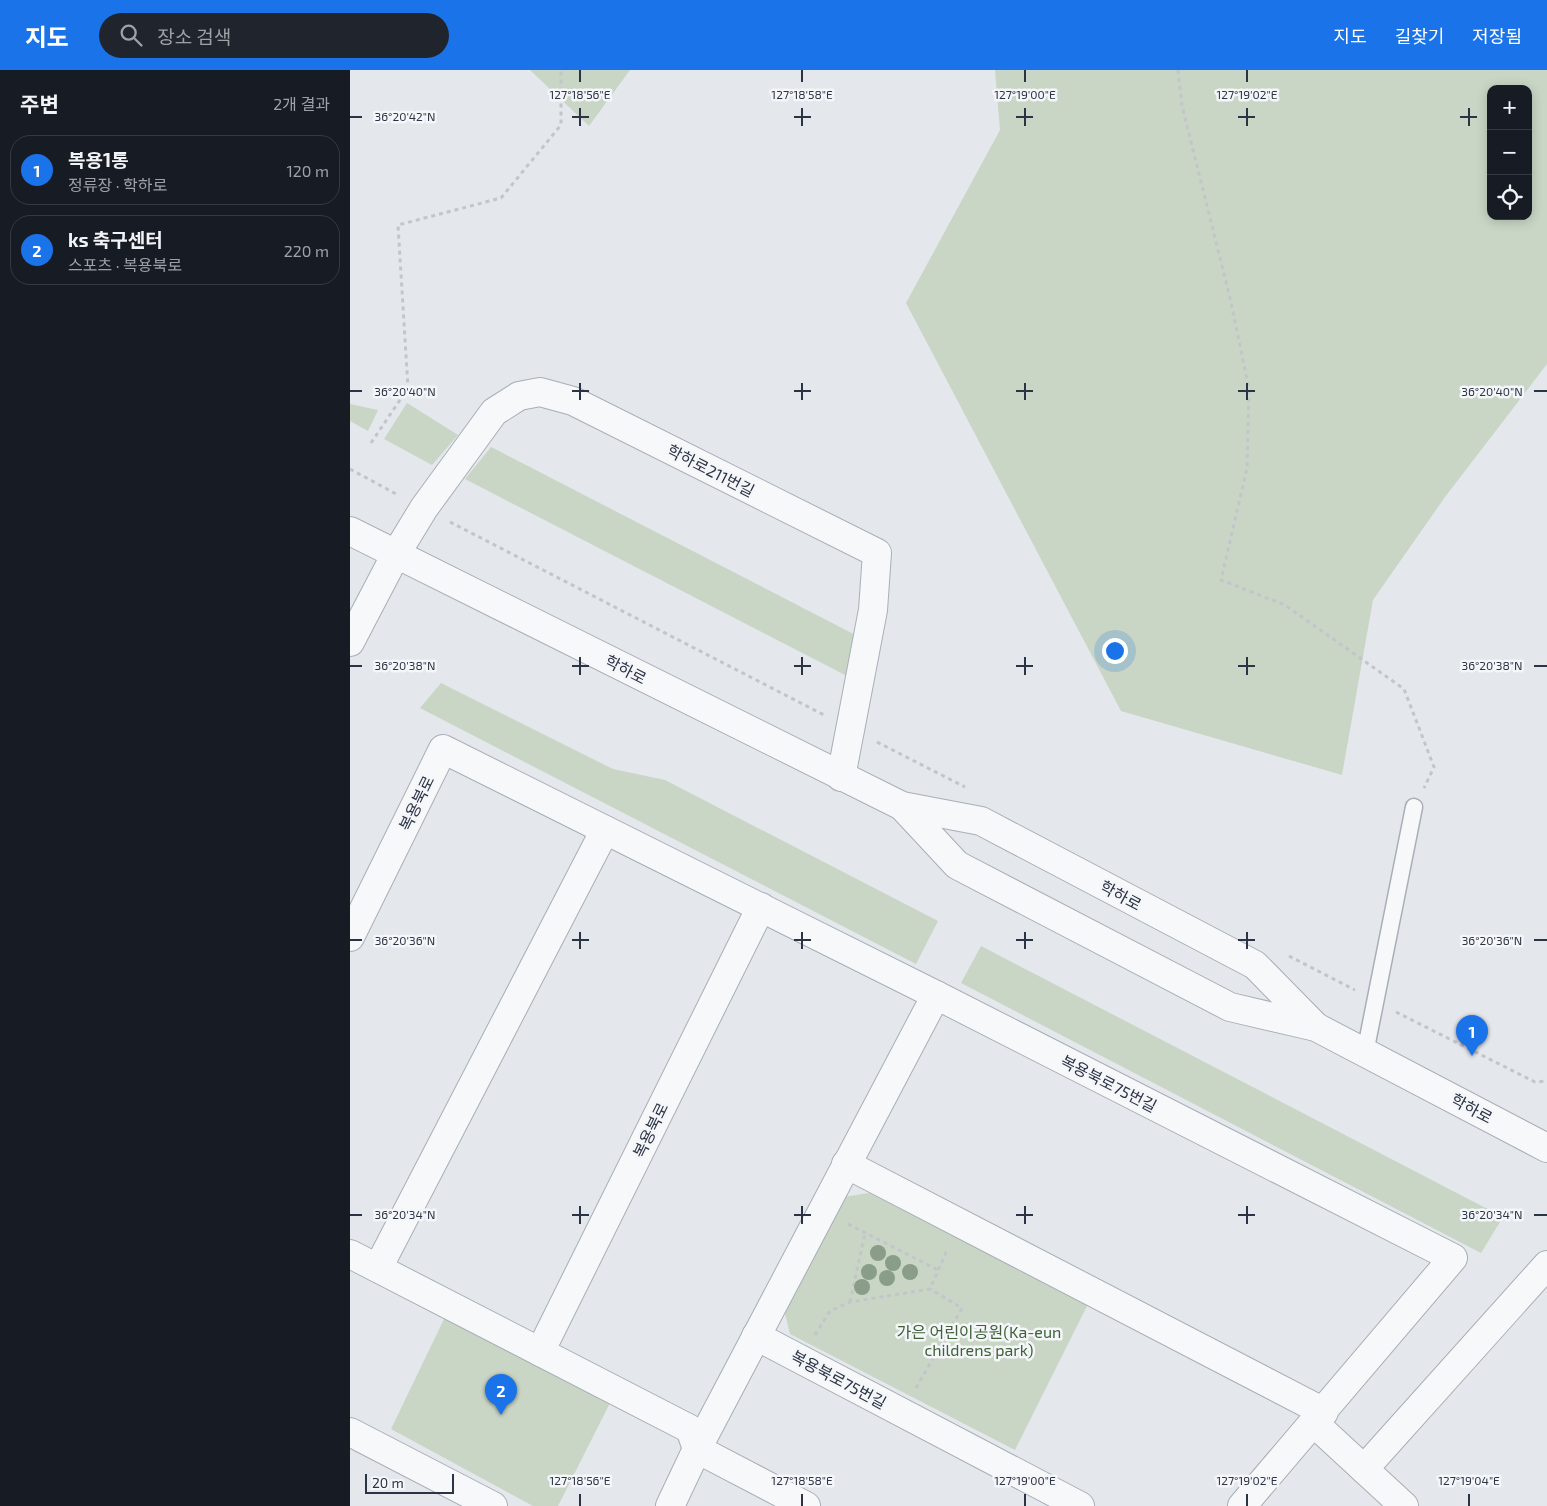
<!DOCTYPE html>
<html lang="ko">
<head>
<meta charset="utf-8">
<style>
	:root { --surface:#171b24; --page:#20242c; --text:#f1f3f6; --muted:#9ea1a6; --line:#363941; --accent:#1a73e8 }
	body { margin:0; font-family:"Exo 2","Noto Sans KR",sans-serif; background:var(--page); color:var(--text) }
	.controls { position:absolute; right:15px; top:15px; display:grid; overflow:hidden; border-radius:10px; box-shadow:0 2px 12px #0003 }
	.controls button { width:45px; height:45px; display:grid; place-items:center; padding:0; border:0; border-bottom:1px solid var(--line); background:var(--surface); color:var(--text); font:25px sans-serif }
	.scale { position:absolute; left:15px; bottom:12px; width:89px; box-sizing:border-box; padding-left:5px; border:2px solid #2b3445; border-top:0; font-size:14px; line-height:18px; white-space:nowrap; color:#2b3445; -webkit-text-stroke:4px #f4f6f9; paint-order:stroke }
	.you { position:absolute; left:764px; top:580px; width:18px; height:18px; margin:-12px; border:4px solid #fff; border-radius:50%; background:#1a73e8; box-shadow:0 0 0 8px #1a73e833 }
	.badge { display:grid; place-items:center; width:32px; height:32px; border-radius:50%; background:var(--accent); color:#fff; font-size:16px; font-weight:700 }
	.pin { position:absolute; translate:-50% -41px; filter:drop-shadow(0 1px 2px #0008) }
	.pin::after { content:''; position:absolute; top:26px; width:18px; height:15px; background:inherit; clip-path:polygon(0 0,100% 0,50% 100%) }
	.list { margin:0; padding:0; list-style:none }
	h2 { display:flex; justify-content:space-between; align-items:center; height:65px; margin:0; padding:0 20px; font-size:21px }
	h2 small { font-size:16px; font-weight:400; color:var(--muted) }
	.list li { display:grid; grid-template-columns:32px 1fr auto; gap:15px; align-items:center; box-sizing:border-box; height:70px; margin:0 10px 10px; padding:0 10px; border:1px solid var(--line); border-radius:20px }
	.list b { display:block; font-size:19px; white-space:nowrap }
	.list p { margin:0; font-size:16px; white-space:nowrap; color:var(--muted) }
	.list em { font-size:16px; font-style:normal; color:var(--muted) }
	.icon { flex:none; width:28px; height:28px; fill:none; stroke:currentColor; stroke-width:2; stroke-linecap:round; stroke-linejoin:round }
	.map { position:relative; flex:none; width:1197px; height:1436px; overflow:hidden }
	header { display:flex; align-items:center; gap:30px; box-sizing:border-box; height:70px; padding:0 25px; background:var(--accent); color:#fff }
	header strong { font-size:24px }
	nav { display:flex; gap:28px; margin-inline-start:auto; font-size:18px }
	.search { width:350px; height:45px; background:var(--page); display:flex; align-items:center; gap:12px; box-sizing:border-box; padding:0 18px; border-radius:28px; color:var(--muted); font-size:19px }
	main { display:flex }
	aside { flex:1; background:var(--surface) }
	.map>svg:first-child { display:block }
	.green { fill:#c9d6c5; fill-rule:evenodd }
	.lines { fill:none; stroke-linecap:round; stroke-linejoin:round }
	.service-casing { stroke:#a9aeb7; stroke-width:19 }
	.minor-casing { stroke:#a9aeb7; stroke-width:30 }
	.tertiary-casing { stroke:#a9aeb7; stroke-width:30 }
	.path { stroke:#c2c5cb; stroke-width:3; stroke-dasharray:4 4; stroke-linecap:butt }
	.service { stroke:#f7f8fa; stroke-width:16 }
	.minor { stroke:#f7f8fa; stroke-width:28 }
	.tertiary { stroke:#f7f8fa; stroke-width:28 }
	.tree { fill:#899d89 }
	.ticks { fill:none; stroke:#2b3445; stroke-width:2 }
	.labels { text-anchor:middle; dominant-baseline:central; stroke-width:5; stroke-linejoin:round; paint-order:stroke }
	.street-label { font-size:16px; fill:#2b3445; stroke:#f4f6f9 }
	.park-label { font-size:16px; fill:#3f6138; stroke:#f4f6f9 }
	.ticks-label { font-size:12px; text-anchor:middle; fill:#2b3445; stroke:#f4f6f9; stroke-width:5; stroke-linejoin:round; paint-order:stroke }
</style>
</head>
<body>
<header>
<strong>지도</strong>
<div class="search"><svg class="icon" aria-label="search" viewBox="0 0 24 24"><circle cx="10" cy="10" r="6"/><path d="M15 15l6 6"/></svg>장소 검색</div>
<nav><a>지도</a><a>길찾기</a><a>저장됨</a></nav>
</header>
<main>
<aside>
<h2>주변<small>2개 결과</small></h2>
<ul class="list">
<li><span class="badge">1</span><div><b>복용1통</b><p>정류장 · 학하로</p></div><em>120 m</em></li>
<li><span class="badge">2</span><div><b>ks 축구센터</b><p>스포츠 · 복용북로</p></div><em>220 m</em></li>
</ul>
</aside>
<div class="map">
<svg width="1197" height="1436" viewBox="0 0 1197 1436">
	<rect width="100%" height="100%" fill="#e4e7ec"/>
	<g class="green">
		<path d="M180,0h100l-41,56z"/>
		<path d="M645,0h552v294l-102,133 -72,103 -31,175 -221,-64 -215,-408 94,-173zM1141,19h37v127h-37z"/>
		<path d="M57,333l51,32 -26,30 -48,-26z"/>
		<path d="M0,334l28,6 -10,21 -18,-10z"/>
		<path d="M141,377l376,194 -18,36 -384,-198z"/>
		<path d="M91,613l172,86 52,11 273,141 -22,43 -496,-256z"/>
		<path d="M631,876l522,271 -22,36 -520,-270z"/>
		<path d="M519,1123l219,111 -73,146 -225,-116 -5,-21 58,-116z"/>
		<path d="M95,1247l166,84 -53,105h-25l-142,-77z"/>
	</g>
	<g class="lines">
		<g class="service-casing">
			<path id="service" d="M1015,983l49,-246"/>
		</g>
		<g class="minor-casing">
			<g id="minor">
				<path d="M46,484l28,-46 70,-96 25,-16 21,-4 33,9 304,152 -4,57 -32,167"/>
				<path d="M0,867l93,-188 493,246 517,263 -211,248"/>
				<path d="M496,1094l478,248"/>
				<path d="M0,1184l340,175 7,20 109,57"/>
				<path d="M28,1198l227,-438"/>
				<path d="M406,1266l324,170"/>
				<path d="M190,1282l221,-445"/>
				<path d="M964,1353l90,83"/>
				<path d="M0,1362l143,74"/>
				<path d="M1014,1399l183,-204"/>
				<path d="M320,1436l27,-57 239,-454"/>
			</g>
		</g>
		<g class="tertiary-casing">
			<g id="tertiary">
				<path d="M0,461l552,275 79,15 274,144 61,62"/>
				<path d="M0,572l46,-88"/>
				<path d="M552,736l55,59 273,142 86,20 231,121"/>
			</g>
		</g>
		<g class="path">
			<path d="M828,0l4,36 48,192 19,91 -2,79 -26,112 64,25 119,84 30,78 -10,21"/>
			<path d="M21,373l37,-55 -10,-163 103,-27 60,-73v-55"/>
			<path d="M0,399l48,26"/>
			<path d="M100,452l374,193"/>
			<path d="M527,672l88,45"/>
			<path d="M939,886l66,34"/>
			<path d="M1046,942l139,70 12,-1"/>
			<path d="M498,1154l90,46"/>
			<path d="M500,1232l15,-69"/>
			<path d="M465,1265l15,-24 20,-9 80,-13 17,-39"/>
			<path d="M566,1318l46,-80 -32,-19"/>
		</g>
		<use href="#service" class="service"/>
		<use href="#minor" class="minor"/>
		<use href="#tertiary" class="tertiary"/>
	</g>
	<g class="tree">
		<circle cx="528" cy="1183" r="8"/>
		<circle cx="543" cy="1193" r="8"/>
		<circle cx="519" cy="1202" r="8"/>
		<circle cx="560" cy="1202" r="8"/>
		<circle cx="537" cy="1208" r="8"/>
		<circle cx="512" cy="1217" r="8"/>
	</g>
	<path class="ticks" d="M230,0v12M452,0v12M675,0v12M897,0v12M230,38v18M452,38v18M675,38v18M897,38v18M1119,38v18M0,47h12M222,47h17M444,47h17M666,47h17M888,47h17M1110,47h17M230,313v17M452,313v17M675,313v17M897,313v17M0,321h12M222,321h17M444,321h17M666,321h17M888,321h17M1184,321h13M230,587v18M452,587v18M675,587v18M897,587v18M0,596h12M222,596h17M444,596h17M666,596h17M888,596h17M1184,596h13M230,862v17M452,862v17M675,862v17M897,862v17M0,870h12M222,870h17M444,870h17M666,870h17M888,870h17M1184,870h13M230,1136v18M452,1136v18M675,1136v18M897,1136v18M0,1145h12M222,1145h17M444,1145h17M666,1145h17M888,1145h17M1184,1145h13M230,1424v12M452,1424v12M675,1424v12M897,1424v12M1119,1424v12"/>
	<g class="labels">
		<g class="street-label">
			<text transform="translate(361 400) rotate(27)">학하로211번길</text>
			<text transform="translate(276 599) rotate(27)">학하로</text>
			<text transform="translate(66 733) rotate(-64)">복용북로</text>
			<text transform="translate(771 825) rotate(28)">학하로</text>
			<text transform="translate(759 1013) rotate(27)">복용북로75번길</text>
			<text transform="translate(1122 1038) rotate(28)">학하로</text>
			<text transform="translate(300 1060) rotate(-64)">복용북로</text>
			<text transform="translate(489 1309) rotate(28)">복용북로75번길</text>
		</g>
		<g class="park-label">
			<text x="629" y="1261">가은 어린이공원(Ka-eun<tspan x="629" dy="18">childrens park)</tspan></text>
		</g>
	</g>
	<g class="ticks-label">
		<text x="230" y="29">127°18'56"E</text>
		<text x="452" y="29">127°18'58"E</text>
		<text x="675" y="29">127°19'00"E</text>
		<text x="897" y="29">127°19'02"E</text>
		<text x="55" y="51">36°20'42"N</text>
		<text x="55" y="326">36°20'40"N</text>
		<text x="1142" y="326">36°20'40"N</text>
		<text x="55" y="600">36°20'38"N</text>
		<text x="1142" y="600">36°20'38"N</text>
		<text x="55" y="875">36°20'36"N</text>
		<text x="1142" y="875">36°20'36"N</text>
		<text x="55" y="1149">36°20'34"N</text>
		<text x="1142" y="1149">36°20'34"N</text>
		<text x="230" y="1415">127°18'56"E</text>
		<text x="452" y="1415">127°18'58"E</text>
		<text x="675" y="1415">127°19'00"E</text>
		<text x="897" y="1415">127°19'02"E</text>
		<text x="1119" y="1415">127°19'04"E</text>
	</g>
</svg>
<div class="controls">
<button>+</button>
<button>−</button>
<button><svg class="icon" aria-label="locate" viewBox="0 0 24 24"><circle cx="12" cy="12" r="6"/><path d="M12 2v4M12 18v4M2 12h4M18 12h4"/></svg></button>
</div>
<div class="scale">20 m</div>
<div class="you"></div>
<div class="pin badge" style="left:1122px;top:986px">1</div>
<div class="pin badge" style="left:151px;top:1345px">2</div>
</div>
</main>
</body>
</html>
